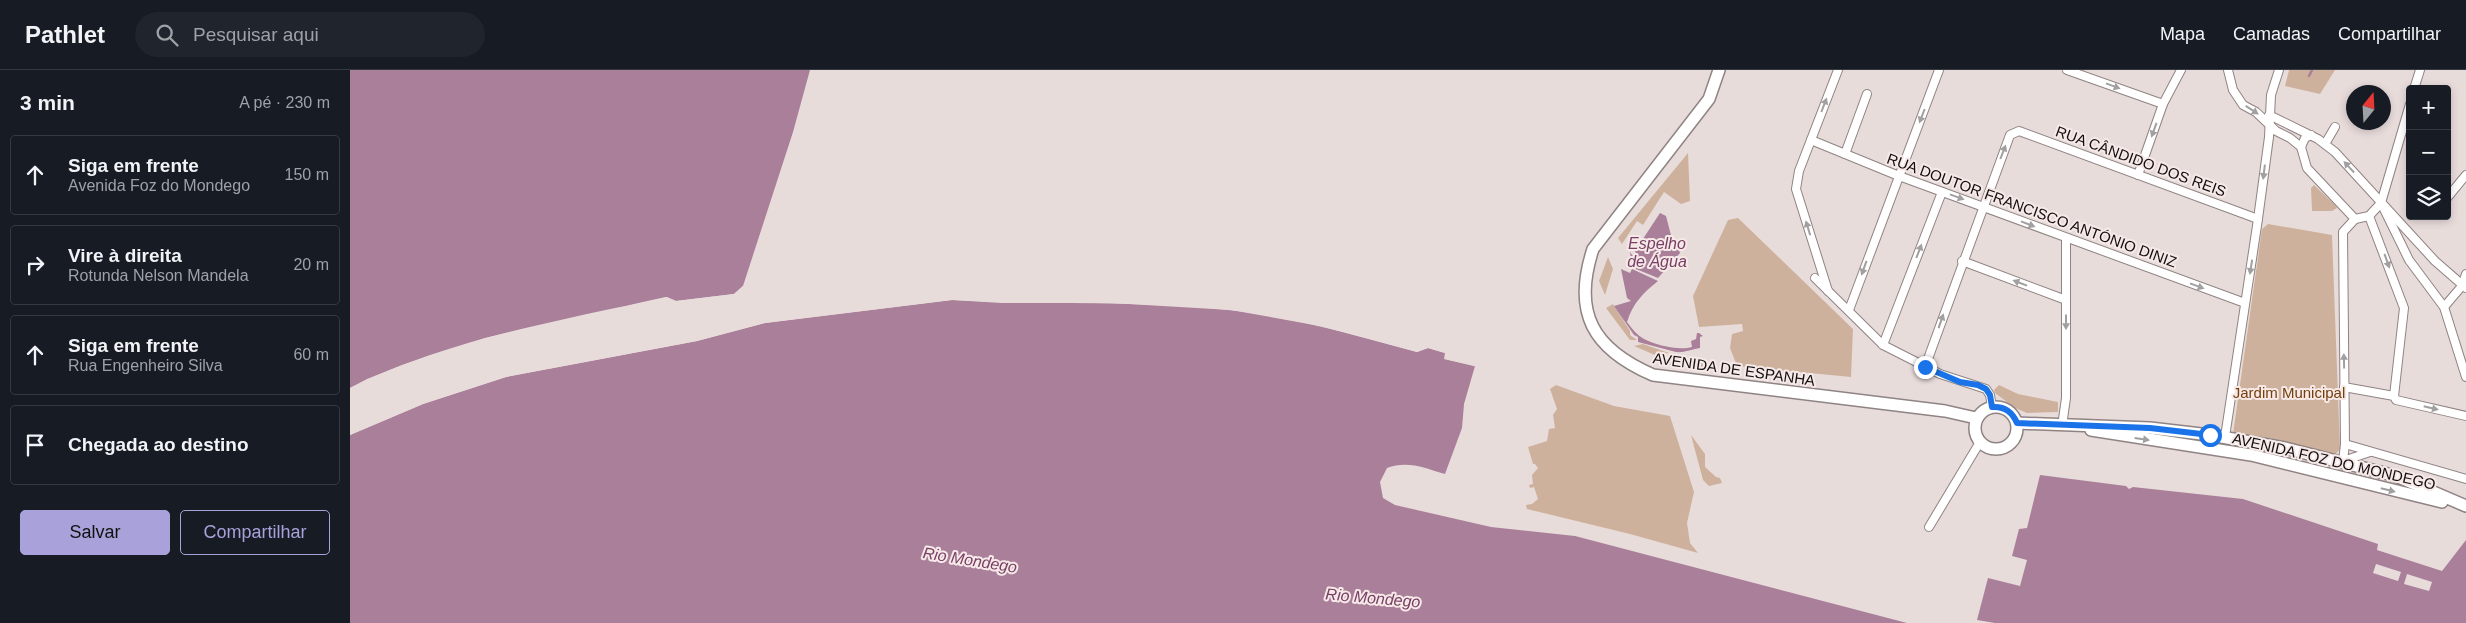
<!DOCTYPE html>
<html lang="pt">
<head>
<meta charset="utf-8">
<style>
	:root { --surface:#171b24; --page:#20242c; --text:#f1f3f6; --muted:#9ea1a6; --line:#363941; --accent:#a9a1d9 }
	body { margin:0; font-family:Arial,sans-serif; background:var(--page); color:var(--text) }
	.controls { position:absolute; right:15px; top:15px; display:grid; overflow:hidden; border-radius:5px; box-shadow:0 2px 8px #0003 }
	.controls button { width:45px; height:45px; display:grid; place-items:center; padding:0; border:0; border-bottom:1px solid var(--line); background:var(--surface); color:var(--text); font:25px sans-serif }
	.compass { position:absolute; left:1996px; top:15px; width:45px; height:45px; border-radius:50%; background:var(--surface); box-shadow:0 2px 8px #0003; rotate:18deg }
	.stop { position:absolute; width:15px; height:15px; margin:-11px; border:4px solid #1a73e8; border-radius:50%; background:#fff }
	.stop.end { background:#1a73e8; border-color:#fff; box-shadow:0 1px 5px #0008 }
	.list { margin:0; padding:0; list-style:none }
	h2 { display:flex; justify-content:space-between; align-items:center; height:65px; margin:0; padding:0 20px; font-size:21px }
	h2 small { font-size:16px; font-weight:400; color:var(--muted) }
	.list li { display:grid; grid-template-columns:32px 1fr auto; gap:15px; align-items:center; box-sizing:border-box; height:80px; margin:0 10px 10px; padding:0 10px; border:1px solid var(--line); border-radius:5px }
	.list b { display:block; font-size:19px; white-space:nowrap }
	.list p { margin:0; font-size:16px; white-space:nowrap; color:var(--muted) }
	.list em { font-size:16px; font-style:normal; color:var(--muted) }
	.actions { display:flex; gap:10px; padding:15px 20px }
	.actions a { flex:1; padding:11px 0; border:1px solid var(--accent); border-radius:5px; text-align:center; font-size:18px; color:var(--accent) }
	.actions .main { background:var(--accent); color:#111 }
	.icon { flex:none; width:28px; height:28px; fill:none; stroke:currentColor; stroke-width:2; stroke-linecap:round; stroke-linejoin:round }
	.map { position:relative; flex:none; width:2116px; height:553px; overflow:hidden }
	header { display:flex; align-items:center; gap:30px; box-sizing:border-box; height:70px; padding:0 25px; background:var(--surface); border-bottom:1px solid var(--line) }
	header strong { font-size:24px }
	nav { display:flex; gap:28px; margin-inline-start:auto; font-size:18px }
	.search { width:350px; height:45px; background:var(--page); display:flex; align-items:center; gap:12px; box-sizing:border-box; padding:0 18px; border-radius:28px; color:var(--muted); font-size:19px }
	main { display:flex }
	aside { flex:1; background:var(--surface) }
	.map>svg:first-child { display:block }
	.green { fill:#ceb19c }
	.water { fill:#aa7f9a }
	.pier { fill:#e8dcdb }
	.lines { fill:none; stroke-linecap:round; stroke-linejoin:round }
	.stream { stroke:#aa7f9a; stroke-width:2.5 }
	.street-casing { stroke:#8f8383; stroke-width:10 }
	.secondary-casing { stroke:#8f8383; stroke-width:14 }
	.street { stroke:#fff; stroke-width:8 }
	.secondary { stroke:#fff; stroke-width:11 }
	.oneway { fill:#a19f9f }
	.route { stroke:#1a73e8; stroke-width:6 }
	.labels { text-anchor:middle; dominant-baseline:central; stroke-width:4; stroke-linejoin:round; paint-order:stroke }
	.street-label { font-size:15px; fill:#130f0f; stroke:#f6e9e8 }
	.park-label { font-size:15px; fill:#723f0a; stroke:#f6e9e8 }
	.water-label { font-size:16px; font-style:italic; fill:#783e64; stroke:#f6e9e8 }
</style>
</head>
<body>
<header>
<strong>Pathlet</strong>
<div class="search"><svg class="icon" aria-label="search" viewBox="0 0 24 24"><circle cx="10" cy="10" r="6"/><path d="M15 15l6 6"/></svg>Pesquisar aqui</div>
<nav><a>Mapa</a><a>Camadas</a><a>Compartilhar</a></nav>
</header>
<main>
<aside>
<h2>3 min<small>A pé · 230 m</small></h2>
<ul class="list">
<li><svg class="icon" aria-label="ahead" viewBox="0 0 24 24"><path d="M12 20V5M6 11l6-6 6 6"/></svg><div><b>Siga em frente</b><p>Avenida Foz do Mondego</p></div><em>150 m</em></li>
<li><svg class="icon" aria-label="right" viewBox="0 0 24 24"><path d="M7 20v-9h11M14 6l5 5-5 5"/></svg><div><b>Vire à direita</b><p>Rotunda Nelson Mandela</p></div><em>20 m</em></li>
<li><svg class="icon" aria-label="ahead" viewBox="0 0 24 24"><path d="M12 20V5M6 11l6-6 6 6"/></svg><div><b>Siga em frente</b><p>Rua Engenheiro Silva</p></div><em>60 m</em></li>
<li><svg class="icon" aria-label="arrive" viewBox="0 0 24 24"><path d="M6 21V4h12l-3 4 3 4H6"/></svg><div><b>Chegada ao destino</b></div></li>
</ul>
<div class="actions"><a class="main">Salvar</a><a>Compartilhar</a></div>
</aside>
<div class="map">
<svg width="2116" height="553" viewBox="0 0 2116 553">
	<rect width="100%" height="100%" fill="#e8dcdb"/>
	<g class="green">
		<path d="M1939,0h46l-15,24 -35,-8z"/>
		<path d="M1338,83l2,48 -9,3 -17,-12 -21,33 -6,-4 -15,23 -4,-6z"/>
		<path d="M1964,115l21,20 2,3 -5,3h-20l-1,-23z"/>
		<path d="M1388,148l115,111 -2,48 -114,-11 -7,-18 2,-14 11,-3 -1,-7 -43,3 -6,-31 35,-76z"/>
		<path d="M1918,154l64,11 8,214 -5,6 -102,-21 29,-205z"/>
		<path d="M1258,187l5,12 -8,26 -6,-14z"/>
		<path d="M1263,234l17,27v4l7,5h-7l-24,-32z"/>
		<path d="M1293,274l26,9 -14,2 -21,-9z"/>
		<path d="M1321,288l12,3 17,-1 5,8 -45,-4z"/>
		<path d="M1206,315l58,21 56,10 24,76 -7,31 3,20 8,10 -68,-19 -103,-25 -1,-4 6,-1 6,-5 -4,-12 -4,1 -1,-3 4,-1 -1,-9 6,-7 -3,-4h-2l-5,-17 19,-6 2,-12 6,-1 -2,-13 4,-6 -7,-20z"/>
		<path d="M1649,315l19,9 40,8v10l-31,1 -12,-5 -20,-15 -1,-3z"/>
		<path d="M1341,365l14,19v13l11,10 4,1 2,5 -13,3 -6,-6z"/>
	</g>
	<g class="water">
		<path d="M0,0h460l-17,62 -50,154 -9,8 -58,7 -10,-4c-107,24 -217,42 -316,91z"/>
		<path d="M1310,143l6,3 7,27 3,-4 4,14 -22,25 -22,-9 -4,-4 -2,-13 5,7 3,-1 -3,-7z"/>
		<path d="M1271,199l9,4 2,-4 26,12c-15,12 -25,22 -31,41 5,7 10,13 17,17 12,6 35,12 48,8l-1,-6 5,-2 1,-6h2l4,3 -3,1v11c-7,1 -17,5 -24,4 -13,-3 -25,-7 -38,-10v-5l-4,-2 -20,-29 17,-5 -4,-3z"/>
		<path d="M602,230c92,5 185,0 276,10 64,7 127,25 189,42l11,-4 17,5v6l30,7 -11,38 -2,24 -17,46c-20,-6 -38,-14 -58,-6l-7,14 3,16 12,7 96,22 84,9 332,87h-1557v-188l73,-31 83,-27 191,-36 68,-18z"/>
		<path d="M1690,405l86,11 3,3 4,-2 110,12 135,45 -1,6 65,21 24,-31v83h-471l-18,-3 11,-42 32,8 7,-26 -15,-4 7,-27 8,-1z"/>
	</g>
	<g class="pier">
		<path d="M393,216l2,2 -11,8 -58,7 -10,-3 -180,40 -83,27 -53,23v-2l17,-9 35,-14 83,-27 182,-41 9,4 58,-7z"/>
		<path d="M602,227l50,3h109l120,8 89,15 97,26 11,-3 19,5v6l29,7 2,3 -34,-8 1,-6 -17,-5 -11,4 -97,-26 -89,-16 -120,-7h-109l-50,-3 -187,23 -68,18 -191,36 -83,27 -73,31v-3l39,-18 74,-27 42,-13 191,-36 68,-18z"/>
		<path d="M2026,494l25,8 -3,9 -25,-8z"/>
		<path d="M2057,504l25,8 -3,9 -25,-7z"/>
	</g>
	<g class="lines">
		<path class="stream" d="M1959,6l3,-6"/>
		<g class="street-casing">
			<g id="street">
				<path d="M1717,0l96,34"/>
				<path d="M1878,0l5,20 10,15 13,7 20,19 14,7 11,9"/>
				<path d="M2064,19l6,-19"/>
				<path d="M1919,45l49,24 17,13 100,109 31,27"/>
				<path d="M1961,65l-6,3 -4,9 6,21 48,51"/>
				<path d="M1461,70l88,36 346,127"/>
				<path d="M1975,74l10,-17"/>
				<path d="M1495,84l22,-60"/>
				<path d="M1788,105l25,-71 18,-34"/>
				<path d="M2097,128l19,-23"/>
				<path d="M2034,139l25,51 35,47 22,70"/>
				<path d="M2019,146l35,92 -10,88"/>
				<path d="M2005,149l-12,13 2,212 -2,17 27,-9"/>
				<path d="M2005,149l14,-3 12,-13 29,-99"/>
				<path d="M1612,191l104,39"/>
				<path d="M1465,208l68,67 57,29 46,15 4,6 2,12"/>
				<path d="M1478,221l-32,-102 3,-18 39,-101"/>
				<path d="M2094,237l18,-21 4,-12"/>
				<path d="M1499,240l90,-240"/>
				<path d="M1533,275l59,-153"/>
				<path d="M1575,297l85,-232 9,-4 239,88"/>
				<path d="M1994,317l50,9 2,4 70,16"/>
				<path d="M1712,356l4,-28v-160"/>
				<path d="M1875,367l33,-218 11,-82 2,-42 8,-25"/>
				<path d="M1995,374l121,35"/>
				<path d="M1579,457l51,-85"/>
			</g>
		</g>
		<g class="secondary-casing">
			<g id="secondary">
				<path d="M1369,0l-10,29 -116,150c-21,64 0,100 60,126l292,36 31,7"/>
				<circle cx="1646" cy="358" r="21"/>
				<path d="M1667,353l133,5 60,7 75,13 111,28 70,30"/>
				<path d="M1741,360l160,25 191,47"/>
			</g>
		</g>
		<use href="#street" class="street"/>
		<use href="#secondary" class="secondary"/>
	</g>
	<defs><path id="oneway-solid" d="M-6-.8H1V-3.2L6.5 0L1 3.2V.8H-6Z" transform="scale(1.25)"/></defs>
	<g class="oneway">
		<use href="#oneway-solid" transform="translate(1763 16) rotate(20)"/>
		<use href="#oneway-solid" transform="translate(1474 35) rotate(-69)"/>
		<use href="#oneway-solid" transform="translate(1902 40) rotate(33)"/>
		<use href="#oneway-solid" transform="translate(1572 46) rotate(111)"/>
		<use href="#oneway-solid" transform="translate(1804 60) rotate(110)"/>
		<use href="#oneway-solid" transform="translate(1653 82) rotate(-69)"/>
		<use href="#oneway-solid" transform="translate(1999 97) rotate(-133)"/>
		<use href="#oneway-solid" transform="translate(1914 102) rotate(97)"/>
		<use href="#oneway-solid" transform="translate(1607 127) rotate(20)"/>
		<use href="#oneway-solid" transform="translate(1678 154) rotate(21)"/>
		<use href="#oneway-solid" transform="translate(1458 158) rotate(-107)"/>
		<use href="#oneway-solid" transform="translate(1569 181) rotate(-69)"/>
		<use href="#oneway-solid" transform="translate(2037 191) rotate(70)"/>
		<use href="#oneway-solid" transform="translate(1901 197) rotate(99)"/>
		<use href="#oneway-solid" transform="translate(1514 198) rotate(110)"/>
		<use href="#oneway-solid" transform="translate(1670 213) rotate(-159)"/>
		<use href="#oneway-solid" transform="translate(1847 216) rotate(20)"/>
		<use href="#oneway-solid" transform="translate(1591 251) rotate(-71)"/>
		<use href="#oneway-solid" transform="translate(1716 252) rotate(90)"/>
		<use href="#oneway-solid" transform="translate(1994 291) rotate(-91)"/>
		<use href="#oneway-solid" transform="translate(2081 338) rotate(13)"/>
		<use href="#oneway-solid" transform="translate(1792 369) rotate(8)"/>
		<use href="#oneway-solid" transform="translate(2038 420) rotate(14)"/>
	</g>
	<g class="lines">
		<path class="route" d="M1575,297l35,15 18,3 8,4 4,6 2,12c12,-1 20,4 25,16l133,5 60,7"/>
	</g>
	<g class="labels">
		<g class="street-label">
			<text transform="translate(1791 91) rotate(20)">RUA CÂNDIDO DOS REIS</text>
			<text transform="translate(1682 140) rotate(20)">RUA DOUTOR FRANCISCO ANTÓNIO DINIZ</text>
			<text transform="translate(1384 299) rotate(8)">AVENIDA DE ESPANHA</text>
			<text transform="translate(1984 391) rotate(13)">AVENIDA FOZ DO MONDEGO</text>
		</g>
		<g class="park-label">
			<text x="1939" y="322">Jardim Municipal</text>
		</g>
		<g class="water-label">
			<text x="1307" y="173">Espelho<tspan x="1307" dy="18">de Água</tspan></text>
			<text transform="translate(620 490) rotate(9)">Rio Mondego</text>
			<text transform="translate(1023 528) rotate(5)">Rio Mondego</text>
		</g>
	</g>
</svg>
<div class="controls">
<button>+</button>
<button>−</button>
<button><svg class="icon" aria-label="layers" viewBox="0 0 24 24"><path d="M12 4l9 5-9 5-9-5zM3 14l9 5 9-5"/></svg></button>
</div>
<svg class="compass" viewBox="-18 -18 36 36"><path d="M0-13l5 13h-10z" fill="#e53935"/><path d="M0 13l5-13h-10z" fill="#9ea1a6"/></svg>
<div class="stop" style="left:1860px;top:365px"></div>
<div class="stop end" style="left:1575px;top:297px"></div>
</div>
</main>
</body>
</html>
